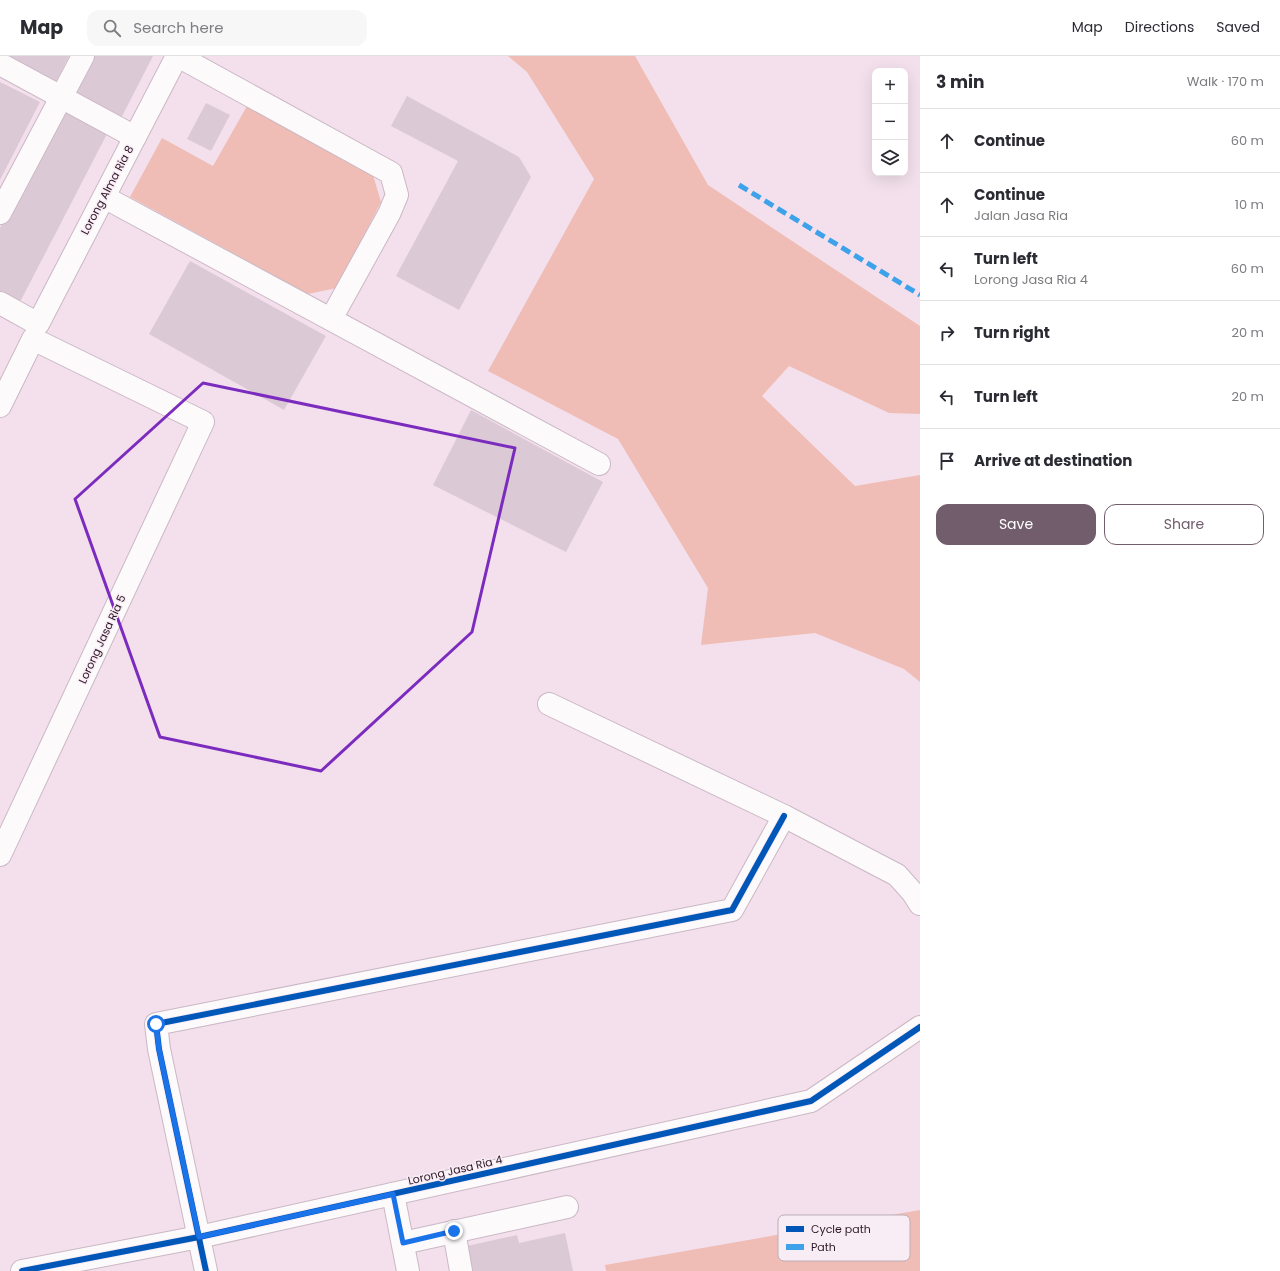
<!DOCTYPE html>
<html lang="en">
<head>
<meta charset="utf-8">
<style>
	:root { --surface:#fff; --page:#f7f7f7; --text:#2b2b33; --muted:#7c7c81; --line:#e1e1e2; --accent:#715d6b }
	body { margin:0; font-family:Poppins,sans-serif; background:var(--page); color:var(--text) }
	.controls { position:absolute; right:12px; top:12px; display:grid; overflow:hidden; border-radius:8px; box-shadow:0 4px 16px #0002 }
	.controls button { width:36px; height:36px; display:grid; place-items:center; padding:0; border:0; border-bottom:1px solid var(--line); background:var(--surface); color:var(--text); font:20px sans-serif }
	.stop { position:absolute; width:12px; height:12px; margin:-9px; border:3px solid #1a73e8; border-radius:50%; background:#fff }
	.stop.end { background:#1a73e8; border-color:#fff; box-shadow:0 1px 4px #0008 }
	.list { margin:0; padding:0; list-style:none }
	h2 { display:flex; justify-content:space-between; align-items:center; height:52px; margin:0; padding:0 16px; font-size:17px }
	h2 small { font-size:13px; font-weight:400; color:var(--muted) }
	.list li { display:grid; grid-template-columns:26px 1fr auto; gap:12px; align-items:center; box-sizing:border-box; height:64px; padding:0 16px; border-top:1px solid var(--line) }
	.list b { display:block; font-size:15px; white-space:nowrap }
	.list p { margin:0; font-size:13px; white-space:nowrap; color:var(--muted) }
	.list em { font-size:13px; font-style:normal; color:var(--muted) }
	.actions { display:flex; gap:8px; padding:12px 16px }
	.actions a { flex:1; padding:9px 0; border:1px solid var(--accent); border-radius:12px; text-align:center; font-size:14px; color:var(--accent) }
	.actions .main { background:var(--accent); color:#fff }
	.icon { flex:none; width:22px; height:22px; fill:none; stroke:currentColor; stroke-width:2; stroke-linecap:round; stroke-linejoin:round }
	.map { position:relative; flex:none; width:920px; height:1215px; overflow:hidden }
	header { display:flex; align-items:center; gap:24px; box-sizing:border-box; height:56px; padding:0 20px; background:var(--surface); border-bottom:1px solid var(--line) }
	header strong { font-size:19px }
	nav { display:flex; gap:22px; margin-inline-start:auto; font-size:14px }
	.search { width:280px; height:36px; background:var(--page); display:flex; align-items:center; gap:10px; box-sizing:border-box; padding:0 14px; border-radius:12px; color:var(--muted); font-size:15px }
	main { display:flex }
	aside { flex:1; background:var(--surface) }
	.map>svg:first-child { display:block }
	.green { fill:#efbdb5 }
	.building { fill:#dcc9d6 }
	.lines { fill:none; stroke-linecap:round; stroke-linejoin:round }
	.minor-casing { stroke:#cab8c4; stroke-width:24 }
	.minor { stroke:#fdfafc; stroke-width:22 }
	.quiet { stroke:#3ea2eb; stroke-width:5; stroke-dasharray:10 5; stroke-linecap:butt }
	.cycleway-casing { stroke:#f9edf5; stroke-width:8 }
	.cycleway { stroke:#0057b8; stroke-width:6 }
	.route { stroke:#1a73e8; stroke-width:5 }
	.marked { fill:none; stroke:#7b2cbf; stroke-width:3; stroke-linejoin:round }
	.labels { text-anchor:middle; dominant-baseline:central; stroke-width:3; stroke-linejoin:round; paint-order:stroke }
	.street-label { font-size:11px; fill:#2b1725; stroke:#f9edf5 }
	.key { fill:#f9edf5; stroke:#bbadb7; stroke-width:1 }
	.key-label { font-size:11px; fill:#2b1725 }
</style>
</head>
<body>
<header>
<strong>Map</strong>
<div class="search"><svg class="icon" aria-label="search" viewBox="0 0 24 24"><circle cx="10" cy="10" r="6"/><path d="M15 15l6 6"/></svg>Search here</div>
<nav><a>Map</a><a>Directions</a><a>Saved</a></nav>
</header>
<main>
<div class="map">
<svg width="920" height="1215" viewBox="0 0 920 1215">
	<rect width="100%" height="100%" fill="#f3e0ec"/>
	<g class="green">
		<path d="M508,0h127l73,129 212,141v88l-31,-1 -100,-47 -27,30 93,90 65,-11v207l-16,-13 -89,-36 -114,12 7,-57 -90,-149 -130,-68 106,-192 -67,-107z"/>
		<path d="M247,50l126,69 8,27 -44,86 -29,6 -178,-97 32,-59 51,28z"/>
		<path d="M920,1154v61h-314l-1,-6z"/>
	</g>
	<g class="building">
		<path d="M11,0h58l-15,29 -46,-23z"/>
		<path d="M95,0h58l-33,64 -46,-24z"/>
		<path d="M0,26l40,20 -40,78z"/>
		<path d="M407,40l112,61 12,20 -72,133 -63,-34 62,-115 -67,-35z"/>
		<path d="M206,47l24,12 -19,36 -24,-12z"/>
		<path d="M62,52l46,24 -89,172 -19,-10v-66z"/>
		<path d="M190,205l136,75 -42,74 -135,-76z"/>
		<path d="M471,354l132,72 -37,70 -133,-67z"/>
		<path d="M565,1177l8,38h-100l-6,-25 50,-11 2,8z"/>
	</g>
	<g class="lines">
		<g class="minor-casing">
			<g id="minor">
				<path d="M178,0l213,117 6,22 -8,19 -58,105"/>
				<path d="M0,8l135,73"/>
				<path d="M104,141l495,267"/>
				<path d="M0,157l83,-157"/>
				<path d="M0,247l38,21 139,-268"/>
				<path d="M0,350l33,-67 170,83 -203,433"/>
				<path d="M549,648l235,112 113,59 16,18 7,11"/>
				<path d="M393,1138l15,77"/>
				<path d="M454,1175l7,40"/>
				<path d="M403,1187l164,-36"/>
				<path d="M22,1215l177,-34 612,-136 109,-74"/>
				<path d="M206,1215l-47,-222 -3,-25 576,-114 52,-94"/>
			</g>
		</g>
		<use href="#minor" class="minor"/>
		<path class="quiet" d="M739,129l181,110"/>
		<g class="cycleway-casing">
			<g id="cycleway">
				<path d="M22,1215l177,-34 612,-136 109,-74"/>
				<path d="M206,1215l-47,-222 -3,-25 576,-114 52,-94"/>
			</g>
		</g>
		<use href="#cycleway" class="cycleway"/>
	</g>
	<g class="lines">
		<path class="route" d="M156,968l3,25 40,188 194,-43 10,49 51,-12"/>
	</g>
	<path class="marked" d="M203,327l312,65 -43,184 -151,139 -161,-34 -85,-238z"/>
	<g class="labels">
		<g class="street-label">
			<text transform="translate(107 134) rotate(-62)">Lorong Alma Ria 8</text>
			<text transform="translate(102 583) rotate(-65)">Lorong Jasa Ria 5</text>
			<text transform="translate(455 1114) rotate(-13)">Lorong Jasa Ria 4</text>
		</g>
	</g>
	<rect x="778" y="1159" width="132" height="46" rx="6" class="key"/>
	<rect x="786" y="1170" width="18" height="6" fill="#0057b8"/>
	<rect x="786" y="1188" width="18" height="6" fill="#3ea2eb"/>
	<g class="key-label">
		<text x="811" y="1177">Cycle path</text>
		<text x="811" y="1195">Path</text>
	</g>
</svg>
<div class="controls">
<button>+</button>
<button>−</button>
<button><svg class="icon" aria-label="layers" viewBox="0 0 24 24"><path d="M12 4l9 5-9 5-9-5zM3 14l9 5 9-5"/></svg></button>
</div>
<div class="stop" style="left:156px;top:968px"></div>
<div class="stop end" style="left:454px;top:1175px"></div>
</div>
<aside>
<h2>3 min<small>Walk · 170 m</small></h2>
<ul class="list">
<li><svg class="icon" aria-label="ahead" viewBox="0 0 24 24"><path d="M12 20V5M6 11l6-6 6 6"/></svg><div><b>Continue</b></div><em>60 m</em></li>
<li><svg class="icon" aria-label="ahead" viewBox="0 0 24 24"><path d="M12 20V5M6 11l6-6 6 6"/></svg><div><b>Continue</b><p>Jalan Jasa Ria</p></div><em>10 m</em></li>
<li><svg class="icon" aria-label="left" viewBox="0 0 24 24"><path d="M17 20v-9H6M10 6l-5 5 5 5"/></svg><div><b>Turn left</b><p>Lorong Jasa Ria 4</p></div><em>60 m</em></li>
<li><svg class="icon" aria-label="right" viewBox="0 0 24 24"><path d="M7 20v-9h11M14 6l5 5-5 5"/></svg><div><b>Turn right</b></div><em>20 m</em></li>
<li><svg class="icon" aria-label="left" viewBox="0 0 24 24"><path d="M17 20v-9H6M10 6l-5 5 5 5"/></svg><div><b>Turn left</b></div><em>20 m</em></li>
<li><svg class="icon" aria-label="arrive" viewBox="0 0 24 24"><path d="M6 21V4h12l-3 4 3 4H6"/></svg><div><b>Arrive at destination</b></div></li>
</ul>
<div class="actions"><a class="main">Save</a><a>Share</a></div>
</aside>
</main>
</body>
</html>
